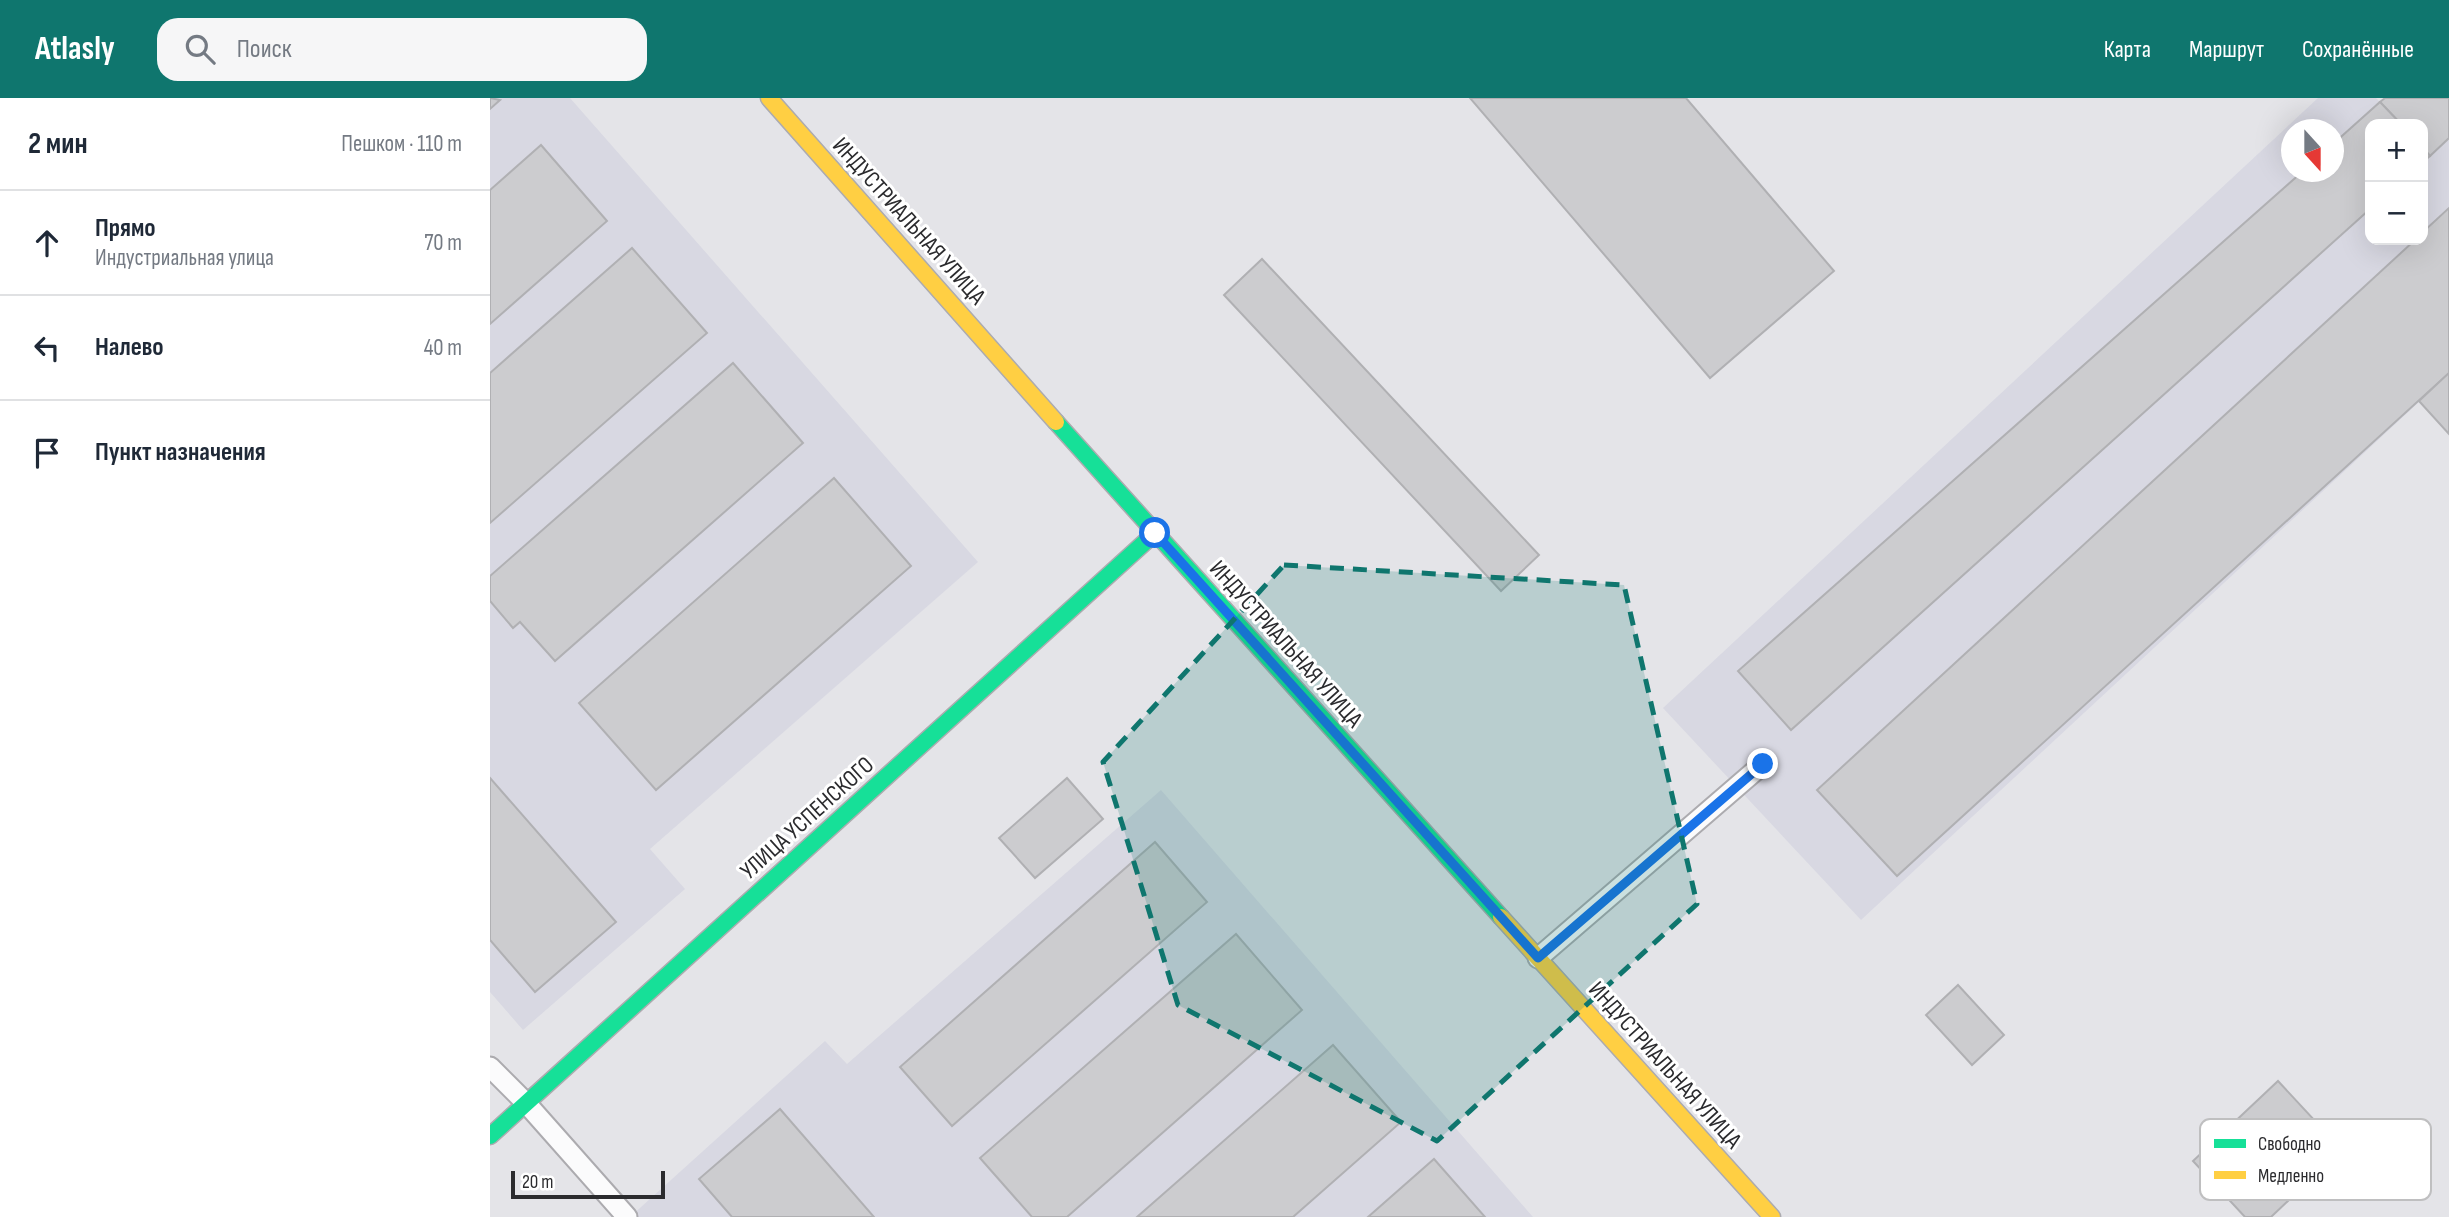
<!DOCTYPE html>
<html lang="ru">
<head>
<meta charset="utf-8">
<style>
	:root { --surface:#fff; --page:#f6f6f7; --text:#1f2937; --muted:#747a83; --line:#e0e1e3; --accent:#0f766e }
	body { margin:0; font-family:"Sofia Sans Condensed",sans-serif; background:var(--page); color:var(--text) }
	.controls { position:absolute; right:21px; top:21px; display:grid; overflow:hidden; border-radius:14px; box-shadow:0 7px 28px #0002 }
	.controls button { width:63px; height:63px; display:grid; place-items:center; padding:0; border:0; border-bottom:2px solid var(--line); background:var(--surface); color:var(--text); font:35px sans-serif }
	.compass { position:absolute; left:1791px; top:21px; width:63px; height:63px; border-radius:50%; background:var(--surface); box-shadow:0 7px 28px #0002; rotate:159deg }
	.scale { position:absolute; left:21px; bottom:18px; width:154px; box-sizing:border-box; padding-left:7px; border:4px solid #2b2b2e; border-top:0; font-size:19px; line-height:24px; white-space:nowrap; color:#2b2b2e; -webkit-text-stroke:5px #fff; paint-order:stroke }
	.stop { position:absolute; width:21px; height:21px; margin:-16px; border:5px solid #1a73e8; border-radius:50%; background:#fff }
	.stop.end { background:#1a73e8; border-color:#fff; box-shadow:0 2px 7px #0008 }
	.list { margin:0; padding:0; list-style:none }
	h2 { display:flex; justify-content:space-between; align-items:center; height:91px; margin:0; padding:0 28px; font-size:30px }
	h2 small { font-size:23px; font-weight:400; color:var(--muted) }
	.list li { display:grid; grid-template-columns:46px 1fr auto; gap:21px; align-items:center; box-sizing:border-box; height:105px; padding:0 28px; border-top:2px solid var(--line) }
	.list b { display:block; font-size:26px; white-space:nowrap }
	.list p { margin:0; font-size:23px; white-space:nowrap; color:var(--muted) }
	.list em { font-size:23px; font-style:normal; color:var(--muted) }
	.icon { flex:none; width:38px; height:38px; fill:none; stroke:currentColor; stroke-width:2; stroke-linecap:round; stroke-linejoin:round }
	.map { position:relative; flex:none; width:1959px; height:1119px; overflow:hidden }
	header { display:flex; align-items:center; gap:42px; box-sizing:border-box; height:98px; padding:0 35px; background:var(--accent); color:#fff }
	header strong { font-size:33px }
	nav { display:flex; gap:38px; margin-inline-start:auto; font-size:24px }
	.search { width:490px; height:63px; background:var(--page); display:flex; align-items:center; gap:18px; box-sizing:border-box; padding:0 24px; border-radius:21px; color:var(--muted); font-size:26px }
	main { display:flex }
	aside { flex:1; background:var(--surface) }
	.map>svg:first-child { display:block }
	.built { fill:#d8d8e2; fill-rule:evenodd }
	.building { fill:#cccccf; stroke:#b0b0b3; stroke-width:2 }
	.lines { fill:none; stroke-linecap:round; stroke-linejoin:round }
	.lane-casing { stroke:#acabaf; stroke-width:23 }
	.fast-casing { stroke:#acabaf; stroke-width:19 }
	.slow-casing { stroke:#acabaf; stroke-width:19 }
	.lane { stroke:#fbfbfc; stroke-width:19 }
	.fast { stroke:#16e098; stroke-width:16 }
	.slow { stroke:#ffcf43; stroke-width:16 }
	.route { stroke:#1a73e8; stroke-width:9 }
	.marked { fill:#0f766e; fill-opacity:0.2; stroke:#0f766e; stroke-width:5; stroke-dasharray:14 9; stroke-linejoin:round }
	.labels { text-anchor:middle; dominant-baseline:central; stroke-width:6; stroke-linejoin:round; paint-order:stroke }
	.street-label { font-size:24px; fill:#2b2b2e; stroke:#fff }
	.key { fill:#fff; stroke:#bfbfc0; stroke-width:2 }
	.key-label { font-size:19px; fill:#2b2b2e }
</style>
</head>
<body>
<header>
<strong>Atlasly</strong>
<div class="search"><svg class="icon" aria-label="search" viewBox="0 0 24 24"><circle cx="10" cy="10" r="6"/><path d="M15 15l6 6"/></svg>Поиск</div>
<nav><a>Карта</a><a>Маршрут</a><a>Сохранённые</a></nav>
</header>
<main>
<aside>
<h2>2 мин<small>Пешком · 110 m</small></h2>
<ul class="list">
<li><svg class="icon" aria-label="ahead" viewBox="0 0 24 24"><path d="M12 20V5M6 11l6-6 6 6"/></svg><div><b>Прямо</b><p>Индустриальная улица</p></div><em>70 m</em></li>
<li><svg class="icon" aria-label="left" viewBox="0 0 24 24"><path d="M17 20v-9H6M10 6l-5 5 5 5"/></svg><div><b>Налево</b></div><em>40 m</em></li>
<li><svg class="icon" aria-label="arrive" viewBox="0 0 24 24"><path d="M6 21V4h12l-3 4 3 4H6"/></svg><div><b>Пункт назначения</b></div></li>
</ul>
</aside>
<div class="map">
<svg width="1959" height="1119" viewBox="0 0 1959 1119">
	<rect width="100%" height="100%" fill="#e4e4e8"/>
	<g class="built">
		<path d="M0,0h80l408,464 -328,287 35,40 -162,141 -33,-38z"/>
		<path d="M1828,0h58l4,4 5,-4h64v336l-30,-32 -558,518 -198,-212zM1880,26h53v116h-53zM1801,32h42v42h-42z"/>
		<path d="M671,692l372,427h-903l195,-176 22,23z"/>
	</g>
	<g class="building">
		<path d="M0,0l10,2 -10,9z"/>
		<path d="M980,0h216l148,173 -124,107z"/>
		<path d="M1895,0h64v40l-19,18 -7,-8v-24h-22l-21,-22z"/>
		<path d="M1890,4l21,22h-31v85l-579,521 -53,-59 564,-499h31v-28z"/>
		<path d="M51,47l66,76 -117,103v-134z"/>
		<path d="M1933,50l7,8 -7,6z"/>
		<path d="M1959,110v165l-552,503 -80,-86 598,-550h8v-8z"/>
		<path d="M142,150l75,85 -217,190v-150z"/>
		<path d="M772,161l277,296 -38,36 -277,-296z"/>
		<path d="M243,265l70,80 -248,218 -35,-39 -7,6 -23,-27v-25z"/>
		<path d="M1959,275v61l-30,-33z"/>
		<path d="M344,380l77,88 -255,224 -77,-87z"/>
		<path d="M0,680l126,144 -81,70 -45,-52z"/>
		<path d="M577,680l36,41 -68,59 -36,-40z"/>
		<path d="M665,744l52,60 -255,224 -52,-59z"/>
		<path d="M746,836l66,76 -235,207h-35l-52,-59z"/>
		<path d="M1468,887l46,50 -32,30 -46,-50z"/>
		<path d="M843,947l68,77 -108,95h-156z"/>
		<path d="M1788,983l64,69 -71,67h-26l-52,-56z"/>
		<path d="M290,1011l94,108h-142l-33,-38z"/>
		<path d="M944,1061l51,58h-117z"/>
	</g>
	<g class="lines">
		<g class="lane-casing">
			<g id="lane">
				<path d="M1048,860l225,-194"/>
				<path d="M0,969l36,36 101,114"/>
			</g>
		</g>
		<g class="fast-casing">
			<g id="fast">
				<path d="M566,324l445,495"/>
				<path d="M0,1038l665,-603"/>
			</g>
		</g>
		<g class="slow-casing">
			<g id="slow">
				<path d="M279,0l287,324"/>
				<path d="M1011,819l271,300"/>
			</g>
		</g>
		<use href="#lane" class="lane"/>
		<use href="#fast" class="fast"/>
		<use href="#slow" class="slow"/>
	</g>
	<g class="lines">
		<path class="route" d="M665,435l383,425 225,-194"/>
	</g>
	<path class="marked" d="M794,467l340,20 73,319 -260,237 -259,-136 -75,-243z"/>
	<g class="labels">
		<g class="street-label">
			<text transform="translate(419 123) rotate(48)">ИНДУСТРИАЛЬНАЯ УЛИЦА</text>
			<text transform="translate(796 546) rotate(48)">ИНДУСТРИАЛЬНАЯ УЛИЦА</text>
			<text transform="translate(317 720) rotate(-42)">УЛИЦА УСПЕНСКОГО</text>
			<text transform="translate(1175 967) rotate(48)">ИНДУСТРИАЛЬНАЯ УЛИЦА</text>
		</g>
	</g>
	<rect x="1710" y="1021" width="231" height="81" rx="10" class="key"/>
	<rect x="1724" y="1041" width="32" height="9" fill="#16e098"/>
	<rect x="1724" y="1073" width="32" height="8" fill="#ffcf43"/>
	<g class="key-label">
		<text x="1768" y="1052">Свободно</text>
		<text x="1768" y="1084">Медленно</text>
	</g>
</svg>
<div class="controls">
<button>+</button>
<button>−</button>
</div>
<svg class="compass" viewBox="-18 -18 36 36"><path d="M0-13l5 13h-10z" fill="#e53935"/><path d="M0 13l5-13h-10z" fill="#747a83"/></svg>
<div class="scale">20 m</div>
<div class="stop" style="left:665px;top:435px"></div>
<div class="stop end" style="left:1273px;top:666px"></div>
</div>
</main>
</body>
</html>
